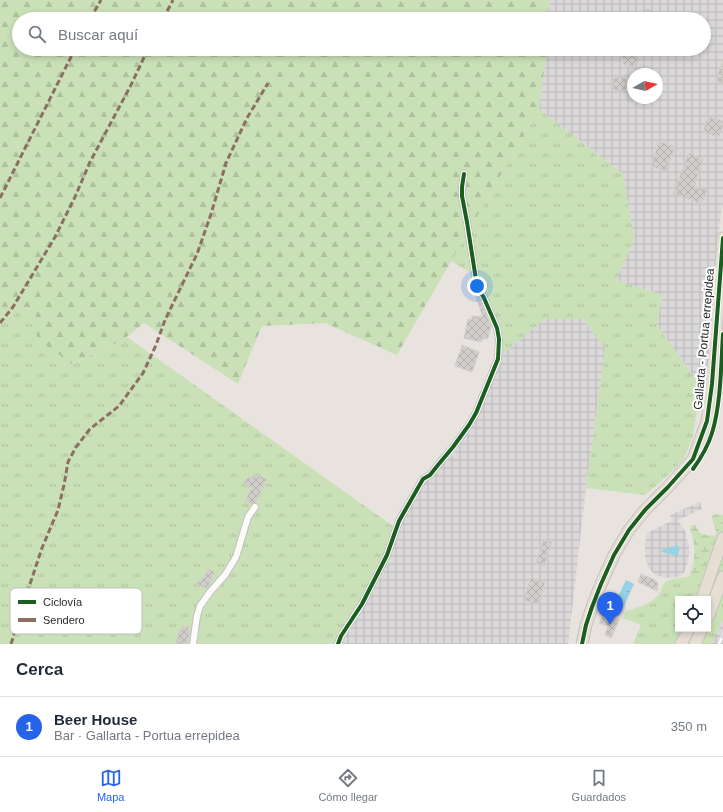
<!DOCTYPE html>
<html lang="es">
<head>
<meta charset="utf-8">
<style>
	:root { --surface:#fff; --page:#f6f6f7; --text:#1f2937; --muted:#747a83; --line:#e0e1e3; --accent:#2563eb }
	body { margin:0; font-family:Arial,sans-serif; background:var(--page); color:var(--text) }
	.controls { position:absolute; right:12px; bottom:12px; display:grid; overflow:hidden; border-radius:0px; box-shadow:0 2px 6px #0003 }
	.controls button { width:36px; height:36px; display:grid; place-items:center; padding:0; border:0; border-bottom:1px solid var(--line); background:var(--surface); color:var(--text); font:20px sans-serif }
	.compass { position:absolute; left:627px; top:68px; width:36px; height:36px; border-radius:50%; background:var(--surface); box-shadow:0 2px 6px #0003; rotate:81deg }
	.you { position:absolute; left:477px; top:286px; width:14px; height:14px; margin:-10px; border:3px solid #fff; border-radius:50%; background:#1a73e8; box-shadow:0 0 0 6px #1a73e833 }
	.badge { display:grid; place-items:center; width:26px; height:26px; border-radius:50%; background:var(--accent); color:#fff; font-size:13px; font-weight:700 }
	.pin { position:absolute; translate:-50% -33px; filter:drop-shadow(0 1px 2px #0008) }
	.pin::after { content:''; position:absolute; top:21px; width:14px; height:12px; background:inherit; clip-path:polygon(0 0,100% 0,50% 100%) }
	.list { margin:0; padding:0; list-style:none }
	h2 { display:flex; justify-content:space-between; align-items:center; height:52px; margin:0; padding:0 16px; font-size:17px }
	h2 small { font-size:13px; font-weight:400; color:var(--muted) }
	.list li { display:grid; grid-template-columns:26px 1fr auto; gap:12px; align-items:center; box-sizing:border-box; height:60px; padding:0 16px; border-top:1px solid var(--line) }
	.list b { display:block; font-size:15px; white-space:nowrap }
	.list p { margin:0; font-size:13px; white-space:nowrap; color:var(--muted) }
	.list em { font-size:13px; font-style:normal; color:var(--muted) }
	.icon { flex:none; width:22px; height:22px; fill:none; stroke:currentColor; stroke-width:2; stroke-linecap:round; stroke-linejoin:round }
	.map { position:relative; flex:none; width:723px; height:644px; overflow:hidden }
	.search { position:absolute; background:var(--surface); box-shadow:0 2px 6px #0003; left:12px; right:12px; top:12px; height:44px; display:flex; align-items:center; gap:10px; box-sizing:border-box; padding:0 14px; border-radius:22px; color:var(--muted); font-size:15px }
	.sheet { height:112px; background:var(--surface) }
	nav { display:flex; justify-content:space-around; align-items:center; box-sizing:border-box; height:56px; border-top:1px solid var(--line); background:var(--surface); font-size:11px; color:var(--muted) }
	nav a { display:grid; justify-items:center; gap:2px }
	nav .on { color:var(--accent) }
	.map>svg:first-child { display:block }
	.industrial { fill:url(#industrial-grid); fill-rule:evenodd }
	.grass { fill:url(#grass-tufts) }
	.forest { fill:url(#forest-firs) }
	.wetland { fill:url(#wetland-marsh) }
	.water { fill:url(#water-ripples) }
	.building { fill:url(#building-cross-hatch); stroke:#d2cfcb }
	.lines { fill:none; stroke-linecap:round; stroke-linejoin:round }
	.minor-casing { stroke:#c2c0c0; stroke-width:8 }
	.trunk-casing { stroke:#c4c2c0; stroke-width:13 }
	.minor { stroke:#fcfbfa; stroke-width:6 }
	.trunk { stroke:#e6ded3; stroke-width:11 }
	.rail-casing { stroke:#dddcde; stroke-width:3.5 }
	.rail { stroke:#fff; stroke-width:2; stroke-dasharray:6; stroke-linecap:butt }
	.quiet { stroke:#8d6e63; stroke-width:3; stroke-dasharray:6 3; stroke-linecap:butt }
	.cycleway-casing { stroke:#fff; stroke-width:6 }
	.cycleway { stroke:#1b5e20; stroke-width:4 }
	.labels { text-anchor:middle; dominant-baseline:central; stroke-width:4; stroke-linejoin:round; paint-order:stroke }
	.street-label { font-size:12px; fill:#292929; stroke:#fff }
	.key { fill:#fff; stroke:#bfbfbf; stroke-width:1 }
	.key-label { font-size:11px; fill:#292929 }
</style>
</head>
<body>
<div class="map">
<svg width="723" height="644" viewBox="0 0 723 644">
	<defs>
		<pattern id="industrial-grid" width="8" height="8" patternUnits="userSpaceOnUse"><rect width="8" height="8" fill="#dbd8da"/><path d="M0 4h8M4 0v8" fill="none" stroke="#bcb9bb"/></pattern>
		<pattern id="grass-tufts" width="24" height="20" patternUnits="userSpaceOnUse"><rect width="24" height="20" fill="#cae1b8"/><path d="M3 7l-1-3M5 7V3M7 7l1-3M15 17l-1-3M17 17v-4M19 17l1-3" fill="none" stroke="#aec19e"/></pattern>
		<pattern id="forest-firs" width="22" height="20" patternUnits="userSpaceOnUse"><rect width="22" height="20" fill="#cae1b8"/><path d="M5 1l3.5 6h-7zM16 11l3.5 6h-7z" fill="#aec19e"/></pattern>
		<pattern id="wetland-marsh" width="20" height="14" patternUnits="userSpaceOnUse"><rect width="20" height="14" fill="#cae1b8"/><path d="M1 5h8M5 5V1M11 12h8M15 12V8" fill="none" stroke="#aec19e"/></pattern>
		<pattern id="water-ripples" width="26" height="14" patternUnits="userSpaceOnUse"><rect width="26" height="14" fill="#95d2e6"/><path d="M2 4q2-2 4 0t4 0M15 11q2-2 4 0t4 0" fill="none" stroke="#80b4c5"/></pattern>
		<pattern id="building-cross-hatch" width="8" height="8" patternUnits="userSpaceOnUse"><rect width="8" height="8" fill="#d0cdca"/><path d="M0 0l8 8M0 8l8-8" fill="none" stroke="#b3b0ae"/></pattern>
	</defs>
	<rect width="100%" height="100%" fill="#e8e3de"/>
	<g class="industrial">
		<path d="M551,0h172v206l-2,8 -5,41 -9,127 -9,1 -41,-58 5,-30 -46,-15 18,-41 -11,-65 -84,-65 8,-60h157v-30h-159zM633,74h24v24h-24z"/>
		<path d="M545,319h38l22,30 -19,139 -18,156h-228l4,-9 14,-17 30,-54 5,-16 4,-19 26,-46 30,-28 23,-37 25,-63z"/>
		<path d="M700,502l2,7 -24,11 7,11 4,16v7l-2,11 -3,8 -6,4 -9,1 -14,-3 -6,-7 -4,-10v-16l2,-8 7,-5 18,-8 -2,-6z"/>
		<path d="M723,599v45h-20z"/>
	</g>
	<g class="grass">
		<path d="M539,109l84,65 11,65 -18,41 46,15 -5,30 41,58v19l-5,34 -9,23 -19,19 -20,17 -59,-7 19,-139 -22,-30h-38l-44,36 -4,-25 -23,-55 -23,-14z"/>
		<path d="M35,308l37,56 51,-24 4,-3 270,192 -4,19 -5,16 -30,54 -14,17 -4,9h-340v-328z"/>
		<path d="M704,570l2,2 -5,18 -4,9h-19v30h4l-8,15h-41l8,-19 -18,-7 3,-7c9,-2 27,-8 33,-17 3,-4 3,-10 8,-13 4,-2 17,-4 22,-4 5,0 7,3 12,0z"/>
		<path d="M723,593v27l-11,24h-12l7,-15h1z"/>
	</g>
	<path class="forest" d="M0,0h551l-6,19h-526v30h528l-8,60 -142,246 -72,-32 -63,3 -24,58 -94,-61 -21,17 -51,24 -35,-25 -2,-31 -35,8z"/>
	<path class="wetland" d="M716,514l7,1v70l-19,-15 -3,7 -3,2 -9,-2c7,-14 7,-34 1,-48l1,-4h4l5,8c6,2 11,3 16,2 1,-7 -4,-12 -4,-19z"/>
	<g class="water">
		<path d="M678,545l1,6 -1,5 -16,-4v-2z"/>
		<path d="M626,580l8,4 -10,22 -9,-3z"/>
	</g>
	<g class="building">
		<path d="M645,10h7l3,3 2,6h-18l2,-5z"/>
		<circle cx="630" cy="59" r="8"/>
		<path d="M723,61v22l-8,-2z"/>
		<circle cx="620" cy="84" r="8"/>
		<path d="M708,117l15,4v4l-4,12 -16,-5z"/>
		<path d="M659,141l16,6 -9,24 -15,-5z"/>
		<path d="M689,153l14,6 -9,27 13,4 -6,14 -8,-4 -20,-6z"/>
		<path d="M474,291l6,9 11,26 -3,12 -5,1 -2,3 -17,-4 4,-19 4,1v-4l11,1z"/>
		<path d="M462,345l17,7 -7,20 -17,-6 4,-12h1z"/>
		<path d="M258,475l9,4 -12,24 -3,1 -7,-3 6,-13 -8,-5 5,-5z"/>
		<path d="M544,539l8,3 -8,24 -8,-2z"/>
		<path d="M208,569l7,3 -8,17 -10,-5 3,-6 2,2z"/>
		<path d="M641,574l14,6 3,4 -1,7 -19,-9z"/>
		<path d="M531,578l14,5 -7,22 -14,-5z"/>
		<path d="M604,613l15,7 -8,18 -6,-3 3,-9 -9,-3z"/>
		<path d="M182,626l7,1 -1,5h2l-3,12h-11l3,-14 2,1z"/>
	</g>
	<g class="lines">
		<g class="minor-casing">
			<g id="minor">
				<path d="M193,644l4,-28 3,-10 10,-14 15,-17 11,-18 12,-40 7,-10"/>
				<path d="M338,644l3,-8 21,-32 25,-49 12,-34 24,-42 7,-4 8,-10 15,-18 16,-22 7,-12 22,-54 1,-20 -2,-11 -13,-30 -7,-12 -10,-64 -5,-26v-9l2,-13"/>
			</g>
		</g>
		<g class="trunk-casing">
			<g id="trunk">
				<path d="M702,599l21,-61"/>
				<path d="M708,617l15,-40"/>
				<path d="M582,644l4,-19 6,-18 9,-23 13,-29 15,-25 16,-20 23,-23 25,-28 14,-38 5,-37 11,-146"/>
				<path d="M681,644l8,-15"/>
				<path d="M695,644l7,-15"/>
			</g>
		</g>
		<use href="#minor" class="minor"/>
		<use href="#trunk" class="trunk"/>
		<g class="rail-casing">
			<path id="rail" d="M719,644l4,-10"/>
		</g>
		<use href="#rail" class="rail"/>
		<g class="quiet">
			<path d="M90,19l11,-19"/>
			<path d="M163,19l10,-19"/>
			<path d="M0,198l75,-149"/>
			<path d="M0,323l13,-16 42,-70 20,-40 15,-35 41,-77 17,-36"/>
			<path d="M11,644l15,-48 16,-48 16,-38 6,-25 4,-23 8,-15 14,-18 29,-23 24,-33 13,-28 9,-25 32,-66 14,-40 15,-51 21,-45 21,-35"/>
		</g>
		<g class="cycleway-casing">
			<g id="cycleway">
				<path d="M693,469c8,-11 15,-23 19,-36 9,-29 9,-68 11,-99"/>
				<path d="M338,644l3,-8 21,-32 25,-49 12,-34 24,-42 7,-4 8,-10 15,-18 16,-22 7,-12 22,-54 1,-20 -2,-11 -13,-30 -7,-12 -10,-64 -5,-26v-9l2,-13"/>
				<path d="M582,644l4,-19 6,-18 9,-23 13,-29 15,-25 16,-20 23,-23 25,-28 14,-38 5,-37 11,-146"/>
			</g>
		</g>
		<use href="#cycleway" class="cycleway"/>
	</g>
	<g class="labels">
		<g class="street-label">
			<text transform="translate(704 339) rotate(-85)">Gallarta - Portua errepidea</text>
		</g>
	</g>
	<rect x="10" y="588" width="132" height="46" rx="6" class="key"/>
	<rect x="18" y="600" width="18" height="4" fill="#1b5e20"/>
	<rect x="18" y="618" width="18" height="4" fill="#8d6e63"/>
	<g class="key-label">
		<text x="43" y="606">Ciclovía</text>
		<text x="43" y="624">Sendero</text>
	</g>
</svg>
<div class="controls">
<button><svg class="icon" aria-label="locate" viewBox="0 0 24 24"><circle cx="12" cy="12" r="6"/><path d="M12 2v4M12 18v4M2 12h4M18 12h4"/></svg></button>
</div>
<svg class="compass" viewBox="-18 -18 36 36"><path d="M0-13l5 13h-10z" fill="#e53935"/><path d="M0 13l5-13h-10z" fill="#747a83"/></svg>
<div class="you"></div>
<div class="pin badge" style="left:610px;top:625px">1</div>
<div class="search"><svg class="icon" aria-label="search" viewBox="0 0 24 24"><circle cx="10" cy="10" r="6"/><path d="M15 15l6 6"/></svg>Buscar aquí</div>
</div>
<section class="sheet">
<h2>Cerca<small></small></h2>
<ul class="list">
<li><span class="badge">1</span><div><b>Beer House</b><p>Bar · Gallarta - Portua errepidea</p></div><em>350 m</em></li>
</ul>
</section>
<nav>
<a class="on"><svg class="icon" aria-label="map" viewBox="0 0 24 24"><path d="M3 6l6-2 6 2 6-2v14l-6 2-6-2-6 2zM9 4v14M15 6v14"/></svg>Mapa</a>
<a><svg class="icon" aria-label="directions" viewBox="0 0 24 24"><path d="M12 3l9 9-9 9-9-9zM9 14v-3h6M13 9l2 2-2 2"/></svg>Cómo llegar</a>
<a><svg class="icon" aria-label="saved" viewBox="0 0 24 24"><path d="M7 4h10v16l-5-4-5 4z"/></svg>Guardados</a>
</nav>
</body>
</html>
